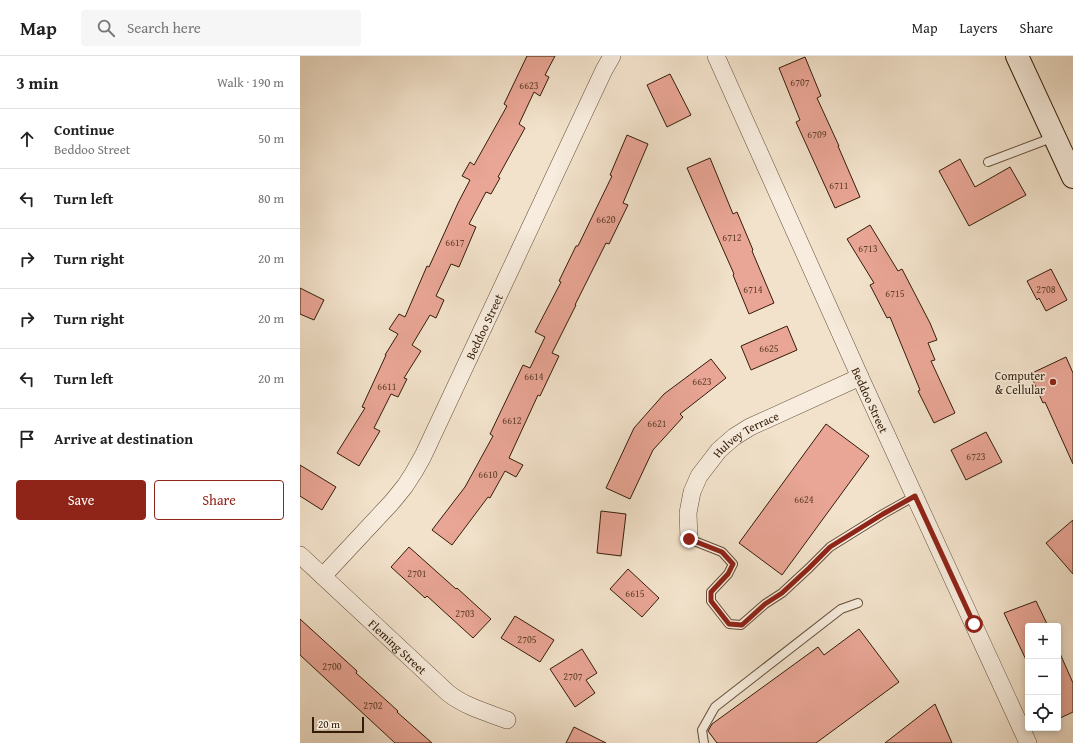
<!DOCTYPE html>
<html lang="en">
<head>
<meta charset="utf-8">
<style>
	:root { --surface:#fff; --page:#f6f6f6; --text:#222; --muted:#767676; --line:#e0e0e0; --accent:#8f2418 }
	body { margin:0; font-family:"Gentium Book Plus",serif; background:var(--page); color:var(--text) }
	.controls { position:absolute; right:12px; bottom:12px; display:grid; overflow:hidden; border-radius:4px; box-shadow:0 2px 6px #0003 }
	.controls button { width:36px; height:36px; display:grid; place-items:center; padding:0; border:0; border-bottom:1px solid var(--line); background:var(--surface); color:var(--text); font:20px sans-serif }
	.scale { position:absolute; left:12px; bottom:10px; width:52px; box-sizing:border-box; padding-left:4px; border:2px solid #341d08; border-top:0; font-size:11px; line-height:14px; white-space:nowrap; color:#341d08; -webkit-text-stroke:3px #f7ecdd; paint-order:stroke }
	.stop { position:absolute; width:12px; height:12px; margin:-9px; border:3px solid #8f2418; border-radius:50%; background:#fff }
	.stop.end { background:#8f2418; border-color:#fff; box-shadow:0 1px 4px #0008 }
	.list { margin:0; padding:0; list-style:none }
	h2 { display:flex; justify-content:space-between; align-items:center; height:52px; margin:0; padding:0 16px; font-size:17px }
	h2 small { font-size:13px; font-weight:400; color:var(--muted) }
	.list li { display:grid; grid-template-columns:26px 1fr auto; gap:12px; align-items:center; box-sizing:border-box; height:60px; padding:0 16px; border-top:1px solid var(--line) }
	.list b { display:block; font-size:15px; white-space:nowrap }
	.list p { margin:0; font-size:13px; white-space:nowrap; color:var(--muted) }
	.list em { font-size:13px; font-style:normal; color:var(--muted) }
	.actions { display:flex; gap:8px; padding:12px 16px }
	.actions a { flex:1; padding:9px 0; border:1px solid var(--accent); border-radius:4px; text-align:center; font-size:14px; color:var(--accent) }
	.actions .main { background:var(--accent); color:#fff }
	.icon { flex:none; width:22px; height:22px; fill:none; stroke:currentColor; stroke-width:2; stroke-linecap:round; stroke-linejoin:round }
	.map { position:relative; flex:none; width:773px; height:687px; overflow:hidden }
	header { display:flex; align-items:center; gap:24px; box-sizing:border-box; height:56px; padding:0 20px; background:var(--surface); border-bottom:1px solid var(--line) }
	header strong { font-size:19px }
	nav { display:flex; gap:22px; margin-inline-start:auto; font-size:14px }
	.search { width:280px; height:36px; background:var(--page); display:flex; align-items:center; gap:10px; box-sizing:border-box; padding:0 14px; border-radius:4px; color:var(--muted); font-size:15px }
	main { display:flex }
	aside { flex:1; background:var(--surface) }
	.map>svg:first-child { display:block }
	.building { fill:#e9a595; stroke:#341d08 }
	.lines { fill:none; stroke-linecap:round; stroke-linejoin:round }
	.service-casing { stroke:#644e39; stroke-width:10 }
	.minor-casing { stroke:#644e39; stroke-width:18 }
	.secondary-casing { stroke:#341d08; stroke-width:24 }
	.service { stroke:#f7ecdd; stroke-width:8 }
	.minor { stroke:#f7ecdd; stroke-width:17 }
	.secondary { stroke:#f7ecdd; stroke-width:22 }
	.route { stroke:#8f2418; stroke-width:5 }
	.poi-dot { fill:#8f2418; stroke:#f7ecdd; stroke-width:1.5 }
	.labels { text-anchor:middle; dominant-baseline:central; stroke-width:3.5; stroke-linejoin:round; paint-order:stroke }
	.number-label { font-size:10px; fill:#613f2b }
	.street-label { font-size:12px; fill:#341d08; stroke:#f7ecdd }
	.poi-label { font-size:12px; fill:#341d08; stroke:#f7ecdd; text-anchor:end }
</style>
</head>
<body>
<header>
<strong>Map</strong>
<div class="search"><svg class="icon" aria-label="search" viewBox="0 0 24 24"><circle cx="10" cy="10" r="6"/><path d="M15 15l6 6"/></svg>Search here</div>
<nav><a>Map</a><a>Layers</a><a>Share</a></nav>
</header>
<main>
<aside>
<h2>3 min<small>Walk · 190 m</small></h2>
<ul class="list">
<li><svg class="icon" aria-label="ahead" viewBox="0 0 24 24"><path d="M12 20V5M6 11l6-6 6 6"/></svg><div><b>Continue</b><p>Beddoo Street</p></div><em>50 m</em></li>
<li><svg class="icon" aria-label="left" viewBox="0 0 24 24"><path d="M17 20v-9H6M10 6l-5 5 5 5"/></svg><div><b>Turn left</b></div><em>80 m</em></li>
<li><svg class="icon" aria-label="right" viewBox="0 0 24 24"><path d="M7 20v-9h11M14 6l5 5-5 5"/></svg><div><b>Turn right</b></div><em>20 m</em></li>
<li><svg class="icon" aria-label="right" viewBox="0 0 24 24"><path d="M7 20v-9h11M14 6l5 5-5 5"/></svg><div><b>Turn right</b></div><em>20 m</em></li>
<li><svg class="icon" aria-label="left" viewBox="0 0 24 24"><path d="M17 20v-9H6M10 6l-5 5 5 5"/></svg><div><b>Turn left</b></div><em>20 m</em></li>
<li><svg class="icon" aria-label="arrive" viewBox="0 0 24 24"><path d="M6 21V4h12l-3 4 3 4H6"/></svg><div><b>Arrive at destination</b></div></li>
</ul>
<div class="actions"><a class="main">Save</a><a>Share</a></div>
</aside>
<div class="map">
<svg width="773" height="687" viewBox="0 0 773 687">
	<rect width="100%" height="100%" fill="#f2e2cb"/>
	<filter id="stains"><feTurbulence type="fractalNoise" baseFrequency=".005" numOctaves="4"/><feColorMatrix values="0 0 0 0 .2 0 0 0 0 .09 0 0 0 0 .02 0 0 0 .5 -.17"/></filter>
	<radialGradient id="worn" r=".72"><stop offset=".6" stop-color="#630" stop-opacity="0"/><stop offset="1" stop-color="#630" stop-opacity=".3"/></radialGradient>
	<g class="building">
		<path d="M227,0h28l-10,19 4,2 -9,19 -6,-4 -15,32 6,4 -27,49 2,1 -9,16 -5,-2 -17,32 7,3 -17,40 -8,-3 -15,32 8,4 -8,18 -6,-3 -18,30 9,6 -17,27 3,1 -9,18 -7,-3 -17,34 6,3 -21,35 -22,-13 28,-45 -3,-1 24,-52h-1l13,-21 -9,-5 10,-15 6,3 22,-51 2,1 29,-64 12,-23 -8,-4 8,-14 4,3 33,-59 -3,-2z"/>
		<path d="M505,1l16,39 -4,2 22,48h-1l22,51 -25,11 -39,-86 4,-2 -21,-52z"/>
		<path d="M370,18l21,41 -24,12 -20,-42z"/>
		<path d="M327,79l21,9 -25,59 5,2 -19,39 -3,-1 -31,62h1l-24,48 7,3 -19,40 -2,-1 -29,63 14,7 -7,12 -11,-6 -15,27 -2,-1 -36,48 -20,-15 33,-43 28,-51 -3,-2 33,-69 7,3 15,-31 -10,-5 26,-50 -2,-1 17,-35h2l34,-70 -2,-1z"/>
		<path d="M410,102l23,56 4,-2 16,38 -1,1 22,52 -25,11 -16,-39 1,-1 -47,-106z"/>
		<path d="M660,103l15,28 35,-20 16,28 -57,31 -30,-55z"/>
		<path d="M570,169l28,46 4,-2 28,54 7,17 -9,3 7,17 -4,1 24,52 -21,10 -16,-32 2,-1 -30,-73 -3,1 -17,-33 4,-2 -27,-44z"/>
		<path d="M751,213l16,31 -21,11 -7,-13 -2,2 -10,-19z"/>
		<path d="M0,232l24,12 -10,20 -14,-6z"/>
		<path d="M487,270l10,24 -46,20 -10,-24z"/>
		<path d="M766,301l7,16v91l-28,-62 -2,1 -13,-29z"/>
		<path d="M411,303l15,19 -46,36 3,3 -30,33 -23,49 -24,-11 28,-60 30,-34z"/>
		<path d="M526,368l43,32 -87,119 -43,-32z"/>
		<path d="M686,376l16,30 -36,18 -15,-30z"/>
		<path d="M0,409l36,22 -14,23 -22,-14z"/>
		<path d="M301,455l25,3 -5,42 -24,-3z"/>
		<path d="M773,464v54l-27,-31z"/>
		<path d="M109,491l47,42 1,-1 34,31 -18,19 -46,-42 -2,2 -34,-31z"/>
		<path d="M328,513l31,29 -17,19 -32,-28z"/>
		<path d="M736,545l12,25h-20v38l-24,-51z"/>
		<path d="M215,560l39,24 -14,22 -39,-24z"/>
		<path d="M0,563l57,52 -1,2 42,38 -1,1 35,31h-37l-95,-88z"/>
		<path d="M559,573l40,53 -83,61h-99l-9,-12 4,-7 106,-77 6,8z"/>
		<path d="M282,593l15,24 -11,7 9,13 -20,14 -25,-38z"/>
		<path d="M758,593l15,34v29l-15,7z"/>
		<path d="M635,648l17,39h-67z"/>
		<path d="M274,671l32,16h-40z"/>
	</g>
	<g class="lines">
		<g class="service-casing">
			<g id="service">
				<path d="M688,106l66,-25"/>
				<path d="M389,483l33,13 11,12 -5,10 -17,18v9l18,23 12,1 24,-21 17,-11 27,-25 21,-21 53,-33 32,-18"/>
				<path d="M404,687l-2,-13 13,-23 126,-98 17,-6"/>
			</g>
		</g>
		<g class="minor-casing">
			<g id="minor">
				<path id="s1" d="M416,0l144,321 168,366"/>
				<path id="s2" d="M389,483l-1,-26 4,-21 7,-16 20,-26 15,-13 16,-10 110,-50"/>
				<path id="s3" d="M0,499l148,138c18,14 38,19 59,27"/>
				<path id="s4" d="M23,520l69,-74 13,-16 9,-14 9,-16 181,-386 8,-14"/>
			</g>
		</g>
		<g class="secondary-casing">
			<path id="secondary" d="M717,0l56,121"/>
		</g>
		<use href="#service" class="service"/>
		<use href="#minor" class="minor"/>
		<use href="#secondary" class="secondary"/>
	</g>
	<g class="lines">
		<path class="route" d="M389,483l33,13 11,12 -5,10 -17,18v9l18,23 13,1 23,-21 17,-11 27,-25 21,-21 53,-33 32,-18 59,128"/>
	</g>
	<circle class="poi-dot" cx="753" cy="326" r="4"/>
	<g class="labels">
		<g class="number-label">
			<text x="500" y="26">6707</text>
			<text x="229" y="29">6623</text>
			<text x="517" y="78">6709</text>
			<text x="539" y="129">6711</text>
			<text x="306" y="163">6620</text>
			<text x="432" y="181">6712</text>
			<text x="155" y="186">6617</text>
			<text x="568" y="192">6713</text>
			<text x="453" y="233">6714</text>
			<text x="746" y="233">2708</text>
			<text x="595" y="237">6715</text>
			<text x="469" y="292">6625</text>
			<text x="234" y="320">6614</text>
			<text x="402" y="325">6623</text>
			<text x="87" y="330">6611</text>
			<text x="212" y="364">6612</text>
			<text x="357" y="367">6621</text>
			<text x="676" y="400">6723</text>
			<text x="188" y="418">6610</text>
			<text x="504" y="443">6624</text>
			<text x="117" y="517">2701</text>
			<text x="335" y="537">6615</text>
			<text x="165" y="557">2703</text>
			<text x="227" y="583">2705</text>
			<text x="32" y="610">2700</text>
			<text x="273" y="620">2707</text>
			<text x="73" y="649">2702</text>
		</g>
		<g class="street-label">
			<text stroke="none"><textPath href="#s4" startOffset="300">Beddoo Street</textPath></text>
			<text stroke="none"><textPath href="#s1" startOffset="377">Beddoo Street</textPath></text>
			<text stroke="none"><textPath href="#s2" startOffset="129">Hulvey Terrace</textPath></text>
			<text stroke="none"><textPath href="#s3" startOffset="134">Fleming Street</textPath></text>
		</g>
		<g class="poi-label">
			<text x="745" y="319">Computer<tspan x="745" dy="14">&amp; Cellular</tspan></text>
		</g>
	</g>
	<rect width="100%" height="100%" filter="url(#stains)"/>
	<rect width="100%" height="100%" fill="url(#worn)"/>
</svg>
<div class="controls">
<button>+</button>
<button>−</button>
<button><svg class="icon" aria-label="locate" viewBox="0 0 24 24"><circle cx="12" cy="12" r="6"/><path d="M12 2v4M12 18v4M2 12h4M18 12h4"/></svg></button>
</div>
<div class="scale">20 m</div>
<div class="stop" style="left:674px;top:568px"></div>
<div class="stop end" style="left:389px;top:483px"></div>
</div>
</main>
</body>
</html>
